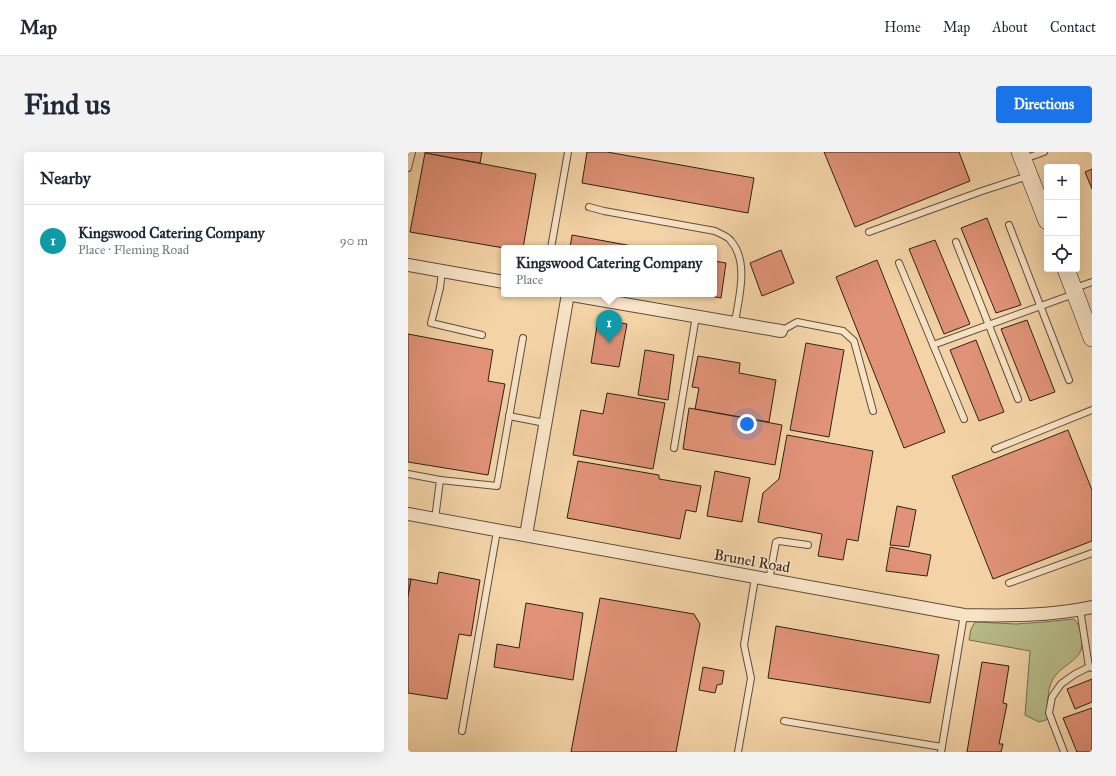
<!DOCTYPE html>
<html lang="en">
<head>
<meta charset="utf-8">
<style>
	:root { --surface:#fff; --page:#f2f2f3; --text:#1f2937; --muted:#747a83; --line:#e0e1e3; --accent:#1a73e8 }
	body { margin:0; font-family:"IM FELL Great Primer",serif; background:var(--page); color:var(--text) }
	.controls { position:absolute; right:12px; top:12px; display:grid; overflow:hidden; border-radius:4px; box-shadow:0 4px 16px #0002 }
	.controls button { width:36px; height:36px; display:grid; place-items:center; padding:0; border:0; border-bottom:1px solid var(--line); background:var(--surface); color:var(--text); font:20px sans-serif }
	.you { position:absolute; left:339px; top:272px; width:14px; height:14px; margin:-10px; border:3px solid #fff; border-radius:50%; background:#1a73e8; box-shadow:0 0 0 6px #1a73e833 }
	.badge { display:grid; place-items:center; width:26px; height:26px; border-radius:50%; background:var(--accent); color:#fff; font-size:13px; font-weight:700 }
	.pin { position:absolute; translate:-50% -33px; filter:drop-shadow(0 1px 2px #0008) }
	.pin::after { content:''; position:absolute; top:21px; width:14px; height:12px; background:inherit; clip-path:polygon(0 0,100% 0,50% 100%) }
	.popup { position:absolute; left:93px; top:93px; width:216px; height:52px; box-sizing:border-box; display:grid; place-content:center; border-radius:4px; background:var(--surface); filter:drop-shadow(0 1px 3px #0005); font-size:13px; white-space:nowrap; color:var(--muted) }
	.popup b { font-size:15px; color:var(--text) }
	.popup::after { content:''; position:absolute; left:50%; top:100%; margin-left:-8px; border:8px solid transparent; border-top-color:var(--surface) }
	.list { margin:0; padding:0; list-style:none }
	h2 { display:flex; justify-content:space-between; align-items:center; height:52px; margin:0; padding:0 16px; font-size:17px }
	h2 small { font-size:13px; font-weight:400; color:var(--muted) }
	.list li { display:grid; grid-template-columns:26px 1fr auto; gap:12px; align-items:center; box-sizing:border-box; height:72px; padding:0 16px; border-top:1px solid var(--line) }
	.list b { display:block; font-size:15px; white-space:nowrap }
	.list p { margin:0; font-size:13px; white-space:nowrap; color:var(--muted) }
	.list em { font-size:13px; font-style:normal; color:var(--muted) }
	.icon { flex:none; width:22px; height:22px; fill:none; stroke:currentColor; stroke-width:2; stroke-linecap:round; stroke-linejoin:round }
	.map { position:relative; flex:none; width:684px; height:600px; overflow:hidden; border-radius:4px }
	header { display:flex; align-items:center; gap:24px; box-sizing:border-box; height:56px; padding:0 20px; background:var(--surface); border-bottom:1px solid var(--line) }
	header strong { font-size:19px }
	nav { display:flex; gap:22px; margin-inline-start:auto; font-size:14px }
	.intro { display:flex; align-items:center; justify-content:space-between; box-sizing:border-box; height:96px; padding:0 24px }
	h1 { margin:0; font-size:28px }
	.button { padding:10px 18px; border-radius:4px; background:var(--accent); color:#fff; font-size:14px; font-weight:700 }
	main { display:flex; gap:24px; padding:0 24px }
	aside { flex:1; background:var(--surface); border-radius:4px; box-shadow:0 4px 16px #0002 }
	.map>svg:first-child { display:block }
	.green { fill:#b8bd8a; stroke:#727051 }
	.building { fill:#e19278; stroke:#2b2318 }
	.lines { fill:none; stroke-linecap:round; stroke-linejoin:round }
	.lane-casing { stroke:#5d4f3c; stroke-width:8 }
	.street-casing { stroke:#5d4f3c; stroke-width:14 }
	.secondary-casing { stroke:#2b2318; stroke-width:18 }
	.lane { stroke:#f8e3c6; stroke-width:6 }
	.street { stroke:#f8e3c6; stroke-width:12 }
	.secondary { stroke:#f8e3c6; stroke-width:17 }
	.labels { text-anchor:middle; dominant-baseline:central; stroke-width:3; stroke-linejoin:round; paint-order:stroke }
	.street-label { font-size:15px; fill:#2b2318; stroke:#f8e3c6 }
</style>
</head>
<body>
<header>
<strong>Map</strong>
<nav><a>Home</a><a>Map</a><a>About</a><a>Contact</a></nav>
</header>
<div class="intro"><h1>Find us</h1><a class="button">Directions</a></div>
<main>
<aside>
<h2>Nearby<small></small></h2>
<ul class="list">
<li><span class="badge" style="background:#0f9aa8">1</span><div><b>Kingswood Catering Company</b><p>Place · Fleming Road</p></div><em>90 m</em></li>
</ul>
</aside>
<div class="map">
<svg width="684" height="600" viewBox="0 0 684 600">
	<rect width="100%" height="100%" fill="#f4d4a7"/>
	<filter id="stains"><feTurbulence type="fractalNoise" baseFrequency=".005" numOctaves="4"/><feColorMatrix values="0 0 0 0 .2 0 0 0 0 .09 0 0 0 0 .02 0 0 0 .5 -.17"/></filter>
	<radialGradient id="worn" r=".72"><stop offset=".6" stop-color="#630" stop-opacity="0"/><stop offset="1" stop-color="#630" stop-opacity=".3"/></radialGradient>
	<path class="green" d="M666,467c5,5 6,10 7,17 6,25 -17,25 -28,43 -7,12 -5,27 -4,40l-10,3 -14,-7 5,-64 -61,-11 2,-11 4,-7 41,2 28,-2z"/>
	<g class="building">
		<path d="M17,0h57l-2,11 -55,-10z"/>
		<path d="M179,0h20l147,26 -6,35 -166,-30z"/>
		<path d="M416,0h135l11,29 -115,46z"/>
		<path d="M17,1l111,21 -13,74h-19l-94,-16z"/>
		<path d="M684,17v20l-7,-17z"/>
		<path d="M579,66l34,87 -25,8 -35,-85z"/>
		<path d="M164,83l71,13h-73z"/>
		<path d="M527,88l35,84 -26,10 -35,-85z"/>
		<path d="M373,98l13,33 -32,13 -12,-33z"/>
		<path d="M469,108l68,172 -41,16 -68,-171z"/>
		<path d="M306,109l12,2 -5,35 -22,-4h15z"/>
		<path d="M190,167l29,5 -8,43 -28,-4z"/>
		<path d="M619,168l28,72 -25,9 -29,-72z"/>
		<path d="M0,182l85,16 -5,31 17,3 -17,91 -80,-13z"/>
		<path d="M568,188l28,72 -25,9 -29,-71z"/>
		<path d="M398,191l38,7 -15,87 -39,-7z"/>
		<path d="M237,198l29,5 -6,45 -30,-5z"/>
		<path d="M290,204l42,7 -1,10 37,7 -7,42 -74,-13 4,-21 -7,-1z"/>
		<path d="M199,241l58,10 -12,66 -80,-14 8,-45 22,4z"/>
		<path d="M281,256l93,17 -7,40 -92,-16z"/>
		<path d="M660,278l24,60v51l-99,38 -41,-103z"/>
		<path d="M379,283l86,16 -15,90 -11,-2 -4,21 -25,-4 4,-22 -64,-12 5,-29 16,-14z"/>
		<path d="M170,309l81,14v4l42,7 -5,26 -10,-2 -6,29 -113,-21z"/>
		<path d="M307,319l35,7 -8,44 -35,-6z"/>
		<path d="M489,354l19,4 -7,37 -19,-2z"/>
		<path d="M482,395l41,8 -4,21 -41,-5z"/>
		<path d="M31,420l41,8 -9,56 -12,-2 -12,65 -39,-6v-97l3,-17 26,5z"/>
		<path d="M0,427h3l-3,17z"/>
		<path d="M192,446l94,16 6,10 -24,128h-105z"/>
		<path d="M118,451l57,10 -10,67 -79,-13 3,-23 22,4z"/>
		<path d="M368,474l163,29 -9,48 -162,-25z"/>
		<path d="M574,510l27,4 -6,37 4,1 -8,40h4l-2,8h-34z"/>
		<path d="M295,515l21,4 -2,13 -5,1 -2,8 -16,-3z"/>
		<path d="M684,527v23l-17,7 -8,-20z"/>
		<path d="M684,556v44h-15l-14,-34z"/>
	</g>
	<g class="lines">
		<g class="lane-casing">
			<g id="lane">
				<path d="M616,7l20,-7"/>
				<path d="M0,16l4,-16"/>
				<path d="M181,55l15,4 111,20c5,3 13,5 16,10 18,21 8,56 4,81"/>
				<path d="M601,73l60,155"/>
				<path d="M461,80l113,-41 46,-15"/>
				<path d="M548,90l62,157"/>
				<path d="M143,96l17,-96"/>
				<path d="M491,111l65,156"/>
				<path d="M34,119l-2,17 -9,35 51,12"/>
				<path d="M667,136l17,-6"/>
				<path d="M373,179l16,-9 46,9 11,10 19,70"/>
				<path d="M525,193l141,-51"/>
				<path d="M101,264l36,7"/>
				<path d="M266,296l22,-132"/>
				<path d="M587,297l97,-39"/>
				<path d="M0,322l32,6 -5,39"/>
				<path d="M32,328l57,6 26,-148"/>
				<path d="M361,428l7,-38 3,-1 29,4"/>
				<path d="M601,431l83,-30"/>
				<path d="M672,457l9,58"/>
				<path d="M376,569l158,26"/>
				<path d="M54,579l35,-200"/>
				<path d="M330,600l13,-74 -7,-33 11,-67"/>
				<path d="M533,600l23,-137"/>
				<path d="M656,600l-15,-39 3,-16 9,-13 14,-10 14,-7 3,1"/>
			</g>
		</g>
		<g class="street-casing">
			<g id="street">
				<path d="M0,113l96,17"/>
				<path d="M158,142l215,37"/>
				<path d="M0,362l556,101c42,1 86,1 128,-8"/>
				<path d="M118,383l42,-241"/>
			</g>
		</g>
		<g class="secondary-casing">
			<g id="secondary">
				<path d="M612,0l27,69"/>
				<path d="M658,117l26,69"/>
			</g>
		</g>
		<use href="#lane" class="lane"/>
		<use href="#street" class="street"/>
		<use href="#secondary" class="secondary"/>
	</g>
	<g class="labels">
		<g class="street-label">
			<text transform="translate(344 409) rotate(10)">Brunel Road</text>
		</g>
	</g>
	<rect width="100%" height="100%" filter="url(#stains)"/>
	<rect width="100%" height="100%" fill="url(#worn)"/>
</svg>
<div class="controls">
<button>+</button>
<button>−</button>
<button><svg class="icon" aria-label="locate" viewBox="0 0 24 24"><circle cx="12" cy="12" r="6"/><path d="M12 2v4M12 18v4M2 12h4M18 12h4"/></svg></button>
</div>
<div class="you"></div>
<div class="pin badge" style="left:201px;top:191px;background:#0f9aa8">1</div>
<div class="popup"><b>Kingswood Catering Company</b>Place</div>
</div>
</main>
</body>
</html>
